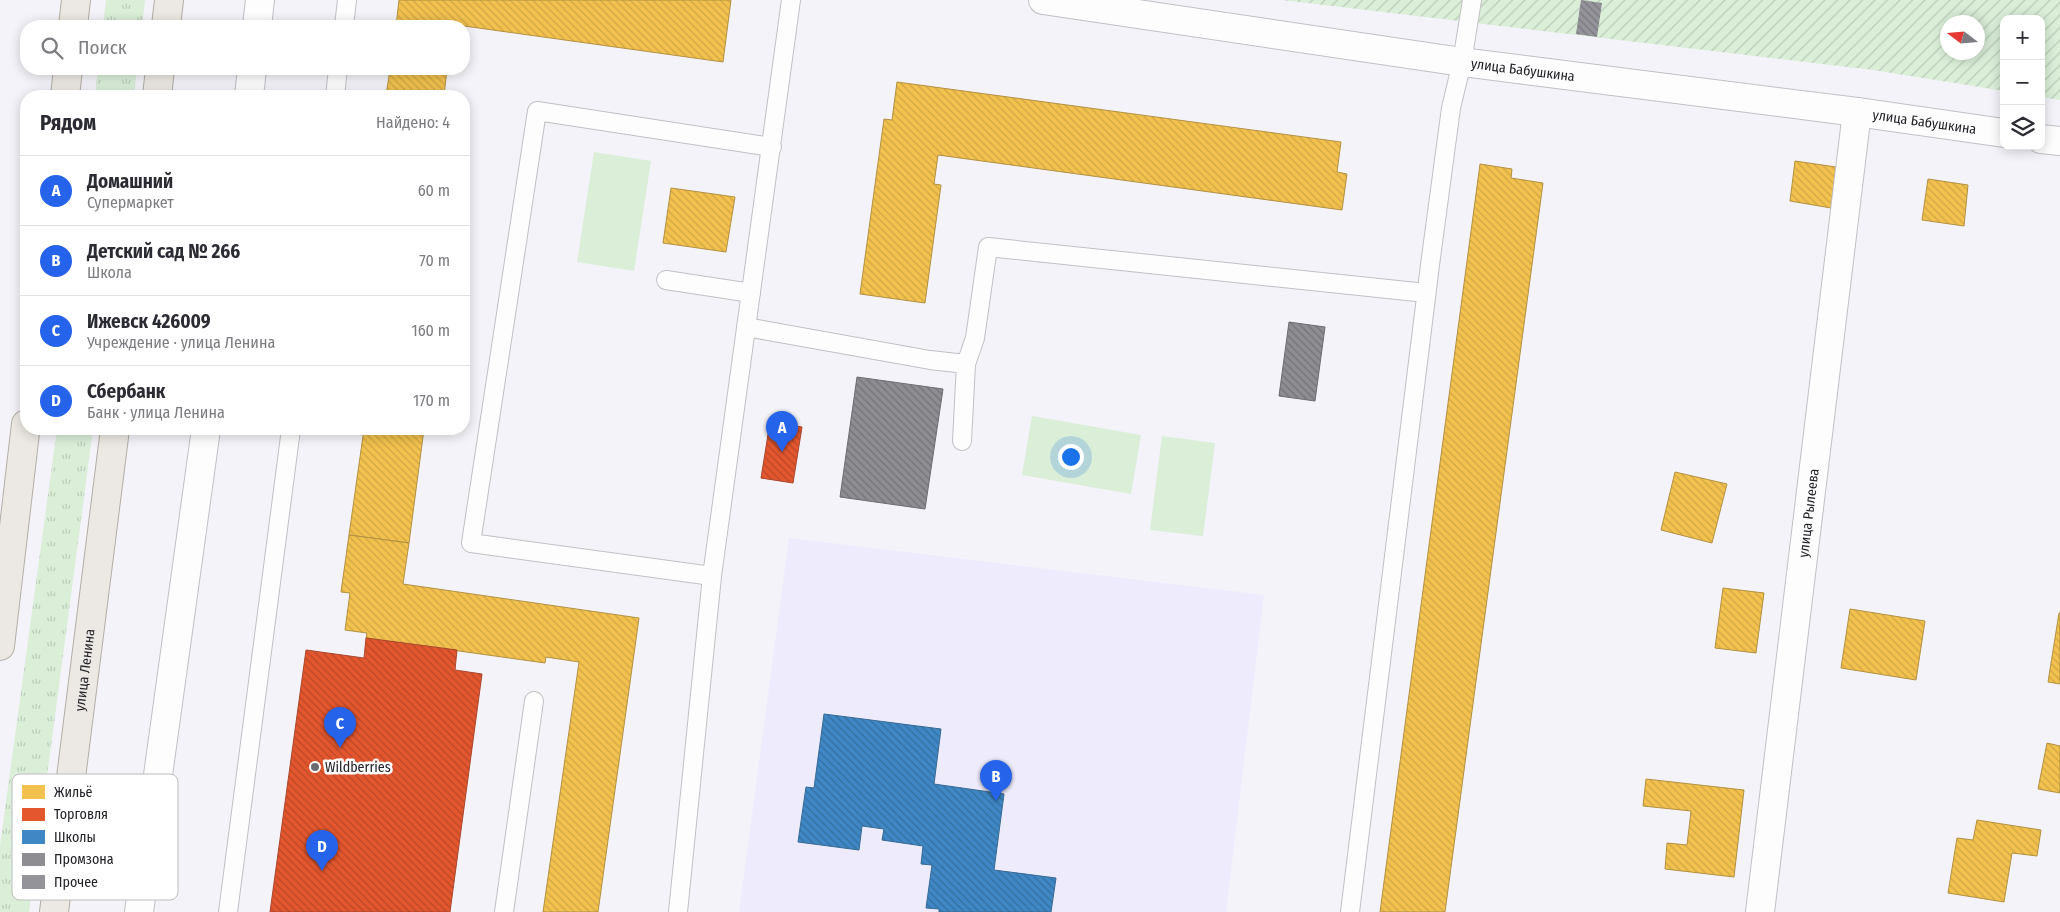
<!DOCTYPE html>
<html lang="ru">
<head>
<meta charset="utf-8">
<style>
	:root { --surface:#fff; --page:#f7f7f7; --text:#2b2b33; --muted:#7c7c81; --line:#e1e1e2; --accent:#2563eb }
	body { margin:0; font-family:"Fira Sans Condensed",sans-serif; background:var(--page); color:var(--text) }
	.controls { position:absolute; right:15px; top:15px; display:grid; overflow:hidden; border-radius:10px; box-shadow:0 2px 12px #0003 }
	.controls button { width:45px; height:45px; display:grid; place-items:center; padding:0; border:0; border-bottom:1px solid var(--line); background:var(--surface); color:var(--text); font:25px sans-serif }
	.compass { position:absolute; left:1940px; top:15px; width:45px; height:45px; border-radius:50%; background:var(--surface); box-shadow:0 2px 12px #0003; rotate:286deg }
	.you { position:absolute; left:1070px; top:456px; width:18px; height:18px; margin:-12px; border:4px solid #fff; border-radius:50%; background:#1a73e8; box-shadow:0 0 0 8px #1a73e833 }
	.badge { display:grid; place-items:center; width:32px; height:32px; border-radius:50%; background:var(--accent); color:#fff; font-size:16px; font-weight:700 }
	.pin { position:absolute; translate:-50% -41px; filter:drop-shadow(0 1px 2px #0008) }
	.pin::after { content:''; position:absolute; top:26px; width:18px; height:15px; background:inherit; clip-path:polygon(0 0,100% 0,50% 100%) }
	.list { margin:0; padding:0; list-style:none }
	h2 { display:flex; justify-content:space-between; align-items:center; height:65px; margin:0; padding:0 20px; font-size:21px }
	h2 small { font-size:16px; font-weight:400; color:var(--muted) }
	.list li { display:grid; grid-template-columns:32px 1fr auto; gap:15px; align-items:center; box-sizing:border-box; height:70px; padding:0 20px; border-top:1px solid var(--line) }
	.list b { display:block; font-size:19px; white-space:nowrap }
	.list p { margin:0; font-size:16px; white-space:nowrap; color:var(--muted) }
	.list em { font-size:16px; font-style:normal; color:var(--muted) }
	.icon { flex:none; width:28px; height:28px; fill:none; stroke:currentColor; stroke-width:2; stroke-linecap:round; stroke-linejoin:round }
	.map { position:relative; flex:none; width:2060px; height:912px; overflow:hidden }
	.search { position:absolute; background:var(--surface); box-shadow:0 2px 12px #0003; left:20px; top:20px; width:450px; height:55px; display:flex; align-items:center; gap:12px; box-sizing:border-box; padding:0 18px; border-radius:20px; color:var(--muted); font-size:19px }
	.panel { position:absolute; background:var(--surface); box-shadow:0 2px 12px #0003; left:20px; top:90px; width:450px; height:345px; border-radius:20px }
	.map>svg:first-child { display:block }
	.built { fill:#eeebfc }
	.grass { fill:url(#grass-tufts) }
	.garden { fill:url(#garden-furrows); fill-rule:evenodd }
	.pitch { fill:#daeed8 }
	.homes { fill:url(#homes-back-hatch); stroke:#b39142 }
	.shops { fill:url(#shops-back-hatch); stroke:#aa462c }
	.schools { fill:url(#schools-back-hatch); stroke:#366995 }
	.industry { fill:url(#industry-back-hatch); stroke:#6d6c72 }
	.building { fill:url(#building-back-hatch) }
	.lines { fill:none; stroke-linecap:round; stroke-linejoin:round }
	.service-casing { stroke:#c1c0c6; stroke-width:20 }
	.minor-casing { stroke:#c1c0c6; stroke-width:30 }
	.tertiary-casing { stroke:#c1c0c6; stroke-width:30 }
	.primary-casing { stroke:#b3ada4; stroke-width:30 }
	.service { stroke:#fdfdfe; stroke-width:18 }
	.minor { stroke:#fdfdfe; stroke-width:28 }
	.tertiary { stroke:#fdfdfe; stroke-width:28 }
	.primary { stroke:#ece9e4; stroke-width:28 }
	.poi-dot { fill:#6b6a70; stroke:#fff; stroke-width:2 }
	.labels { text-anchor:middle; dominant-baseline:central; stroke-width:5; stroke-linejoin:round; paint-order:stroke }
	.street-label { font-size:14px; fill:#212026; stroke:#fff }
	.poi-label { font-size:14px; fill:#212026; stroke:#fff; text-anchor:start }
	.key { fill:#fff; stroke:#bcbcbe; stroke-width:1 }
	.key-label { font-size:14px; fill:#212026 }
</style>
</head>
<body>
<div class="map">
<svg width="2060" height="912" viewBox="0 0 2060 912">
	<defs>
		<pattern id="grass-tufts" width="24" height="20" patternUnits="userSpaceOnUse" patternTransform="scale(1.25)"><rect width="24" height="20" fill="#daeed8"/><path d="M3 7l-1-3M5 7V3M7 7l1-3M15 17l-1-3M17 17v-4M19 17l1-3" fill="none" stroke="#bbccb9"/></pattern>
		<pattern id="garden-furrows" width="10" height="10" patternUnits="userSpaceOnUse" patternTransform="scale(1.25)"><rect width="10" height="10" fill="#daeed8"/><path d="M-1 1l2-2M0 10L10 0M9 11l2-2" fill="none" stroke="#bbccb9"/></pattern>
		<pattern id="homes-back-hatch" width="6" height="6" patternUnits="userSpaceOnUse" patternTransform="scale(1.25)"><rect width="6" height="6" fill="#f2c14e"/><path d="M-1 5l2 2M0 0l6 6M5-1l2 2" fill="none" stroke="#cfa644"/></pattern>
		<pattern id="shops-back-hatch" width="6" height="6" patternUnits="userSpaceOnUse" patternTransform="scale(1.25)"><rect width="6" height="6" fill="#e4572e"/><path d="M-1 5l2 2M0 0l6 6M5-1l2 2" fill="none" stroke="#b84827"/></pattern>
		<pattern id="schools-back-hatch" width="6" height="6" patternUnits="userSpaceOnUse" patternTransform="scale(1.25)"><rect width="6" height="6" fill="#3f88c5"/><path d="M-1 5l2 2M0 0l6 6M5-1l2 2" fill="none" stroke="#346fa0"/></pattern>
		<pattern id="industry-back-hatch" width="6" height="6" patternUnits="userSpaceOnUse" patternTransform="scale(1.25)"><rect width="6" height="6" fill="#8d8d92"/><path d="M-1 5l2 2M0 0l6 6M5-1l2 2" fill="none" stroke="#737377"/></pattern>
		<pattern id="building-back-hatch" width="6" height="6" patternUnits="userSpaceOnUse" patternTransform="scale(1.25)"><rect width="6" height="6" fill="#949399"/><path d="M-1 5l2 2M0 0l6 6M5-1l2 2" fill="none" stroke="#78787d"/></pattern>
	</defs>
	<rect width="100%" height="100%" fill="#f4f3f9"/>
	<path class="built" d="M789,538l475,57 -38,317h-487z"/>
	<g class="grass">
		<path d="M106,0h39l-3,26h-39z"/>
		<path d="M98,69h39l-3,27h-39z"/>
		<path d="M57,429h36l-64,483h-29v-66z"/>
	</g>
	<path class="garden" d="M1282,0h778v100l-19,-3v-78h-37v72l-131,-21zM1948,22h30v30h-30z"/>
	<g class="pitch">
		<path d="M594,152l57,9 -17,110 -57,-9z"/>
		<path d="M1032,416l109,19 -10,59 -109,-19z"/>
		<path d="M1162,436l53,7 -12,93 -53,-6z"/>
	</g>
	<g class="homes">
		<path d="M399,0h332l-8,62 -259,-36h-68z"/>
		<path d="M390,69h57l-3,27h-58z"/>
		<path d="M897,82l444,60 -4,30 10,2 -5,36 -404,-55 -4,29 7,1 -16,118 -65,-9 24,-175 8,1z"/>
		<path d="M1795,161l41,6 -5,41 -41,-7z"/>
		<path d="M1480,164l32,5 -1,9 32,5 -98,729h-65z"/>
		<path d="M1928,179l40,6 -4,41 -42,-6z"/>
		<path d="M671,188l64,9 -9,55 -63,-9z"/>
		<path d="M364,429h60l-15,114 -60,-8z"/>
		<path d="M1675,472l52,12 -15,59 -51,-13z"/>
		<path d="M349,535l60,8 -6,41 236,34 -41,294h-55l36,-250 -33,-5 -1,6 -179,-25 1,-5 -22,-3 5,-37 -9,-1z"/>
		<path d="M1723,588l41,5 -8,60 -41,-5z"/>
		<path d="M1850,609l75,12 -9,59 -75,-12z"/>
		<path d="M2059,613h1v71l-12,-2z"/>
		<path d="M2047,743l13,3v47l-22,-4z"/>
		<path d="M1646,779l98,11 -10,87 -69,-8 2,-26 20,2 4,-34 -48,-5z"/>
		<path d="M1977,820l64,10 -4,26 -25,-3 -8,49 -56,-9 9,-55 16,2z"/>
	</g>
	<g class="shops">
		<path d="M770,422l32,5 -9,56 -32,-5z"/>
		<path d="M366,638l91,12 -2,20 27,4 -32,238h-180l36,-262 58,8z"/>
	</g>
	<path class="schools" d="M824,714l117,15 -7,55 70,10 -10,76 62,8 -5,34h-112v-3l-13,-1 6,-43 -11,-1 2,-18 -41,-6 2,-11 -22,-3 -3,24 -61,-8 8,-55 8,1z"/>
	<g class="industry">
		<path d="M1289,322l36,5 -10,74 -36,-5z"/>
		<path d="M857,377l86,12 -18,120 -85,-12z"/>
	</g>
	<path class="building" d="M1581,0l21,3 -5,34 -21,-3z"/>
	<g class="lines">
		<g class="service-casing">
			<g id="service">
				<path d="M344,26l3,-26"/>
				<path d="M335,96l3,-27"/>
				<path d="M666,280l85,13"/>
				<path d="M746,327l184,33 36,4 9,-26 13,-91 438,46"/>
				<path d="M962,441l4,-77"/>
				<path d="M712,576l-241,-33 66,-432 235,36"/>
				<path d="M228,912l63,-483"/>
				<path d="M504,912l30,-211"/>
				<path d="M678,912l34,-336 79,-576"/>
				<path d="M1350,912l80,-647 21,-157 11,-46 10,-62"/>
			</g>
		</g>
		<g class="minor-casing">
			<g id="minor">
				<path id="s1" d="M1043,0l419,62 395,50 147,21"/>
				<path d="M2041,139l19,2"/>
				<path id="s2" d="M1760,912l97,-800"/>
			</g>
		</g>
		<g class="tertiary-casing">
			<g id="tertiary">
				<path d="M257,26l3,-26"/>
				<path d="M249,96l3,-27"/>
				<path d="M139,912l67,-483"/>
			</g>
		</g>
		<g class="primary-casing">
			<g id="primary">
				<path d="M73,26l3,-26"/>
				<path d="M166,26l3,-26"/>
				<path d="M65,96l3,-27"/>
				<path d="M157,96l3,-27"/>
				<path d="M0,646l26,-222"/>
				<path id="s3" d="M54,912l61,-483"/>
			</g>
		</g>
		<use href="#service" class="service"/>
		<use href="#minor" class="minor"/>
		<use href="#tertiary" class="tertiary"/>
		<use href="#primary" class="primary"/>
	</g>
	<circle class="poi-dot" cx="315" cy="767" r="5"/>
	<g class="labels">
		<g class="street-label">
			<text stroke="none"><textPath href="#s1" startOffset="485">улица Бабушкина</textPath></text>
			<text stroke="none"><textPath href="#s1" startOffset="890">улица Бабушкина</textPath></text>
			<text stroke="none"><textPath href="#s2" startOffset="402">улица Рылеева</textPath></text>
			<text stroke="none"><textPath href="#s3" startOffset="244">улица Ленина</textPath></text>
		</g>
		<g class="poi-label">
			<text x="325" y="767">Wildberries</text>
		</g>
	</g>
	<rect x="12" y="774" width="166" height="126" rx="8" class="key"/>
	<rect x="22" y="785" width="23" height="14" fill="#f2c14e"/>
	<rect x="22" y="808" width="23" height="13" fill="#e4572e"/>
	<rect x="22" y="830" width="23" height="14" fill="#3f88c5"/>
	<rect x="22" y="853" width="23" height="13" fill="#8d8d92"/>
	<rect x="22" y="875" width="23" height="14" fill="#949399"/>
	<g class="key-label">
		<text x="54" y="797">Жильё</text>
		<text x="54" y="819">Торговля</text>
		<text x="54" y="842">Школы</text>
		<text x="54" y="864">Промзона</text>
		<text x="54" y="887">Прочее</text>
	</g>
</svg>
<div class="controls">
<button>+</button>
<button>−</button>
<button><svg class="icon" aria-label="layers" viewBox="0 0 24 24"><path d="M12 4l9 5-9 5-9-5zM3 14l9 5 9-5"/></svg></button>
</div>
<svg class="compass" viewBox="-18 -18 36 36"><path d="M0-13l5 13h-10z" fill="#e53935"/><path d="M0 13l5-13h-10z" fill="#7c7c81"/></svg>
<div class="you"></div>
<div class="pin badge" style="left:782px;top:452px">A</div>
<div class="pin badge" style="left:996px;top:801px">B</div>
<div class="pin badge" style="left:340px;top:748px">C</div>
<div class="pin badge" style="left:322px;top:871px">D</div>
<div class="search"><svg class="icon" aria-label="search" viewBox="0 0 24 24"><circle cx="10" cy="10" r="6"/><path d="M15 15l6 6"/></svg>Поиск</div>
<section class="panel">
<h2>Рядом<small>Найдено: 4</small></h2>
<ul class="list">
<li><span class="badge">A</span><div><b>Домашний</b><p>Супермаркет</p></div><em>60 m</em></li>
<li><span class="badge">B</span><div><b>Детский сад № 266</b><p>Школа</p></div><em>70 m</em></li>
<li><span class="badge">C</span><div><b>Ижевск 426009</b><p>Учреждение · улица Ленина</p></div><em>160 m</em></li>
<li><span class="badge">D</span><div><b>Сбербанк</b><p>Банк · улица Ленина</p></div><em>170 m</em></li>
</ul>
</section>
</div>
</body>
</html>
